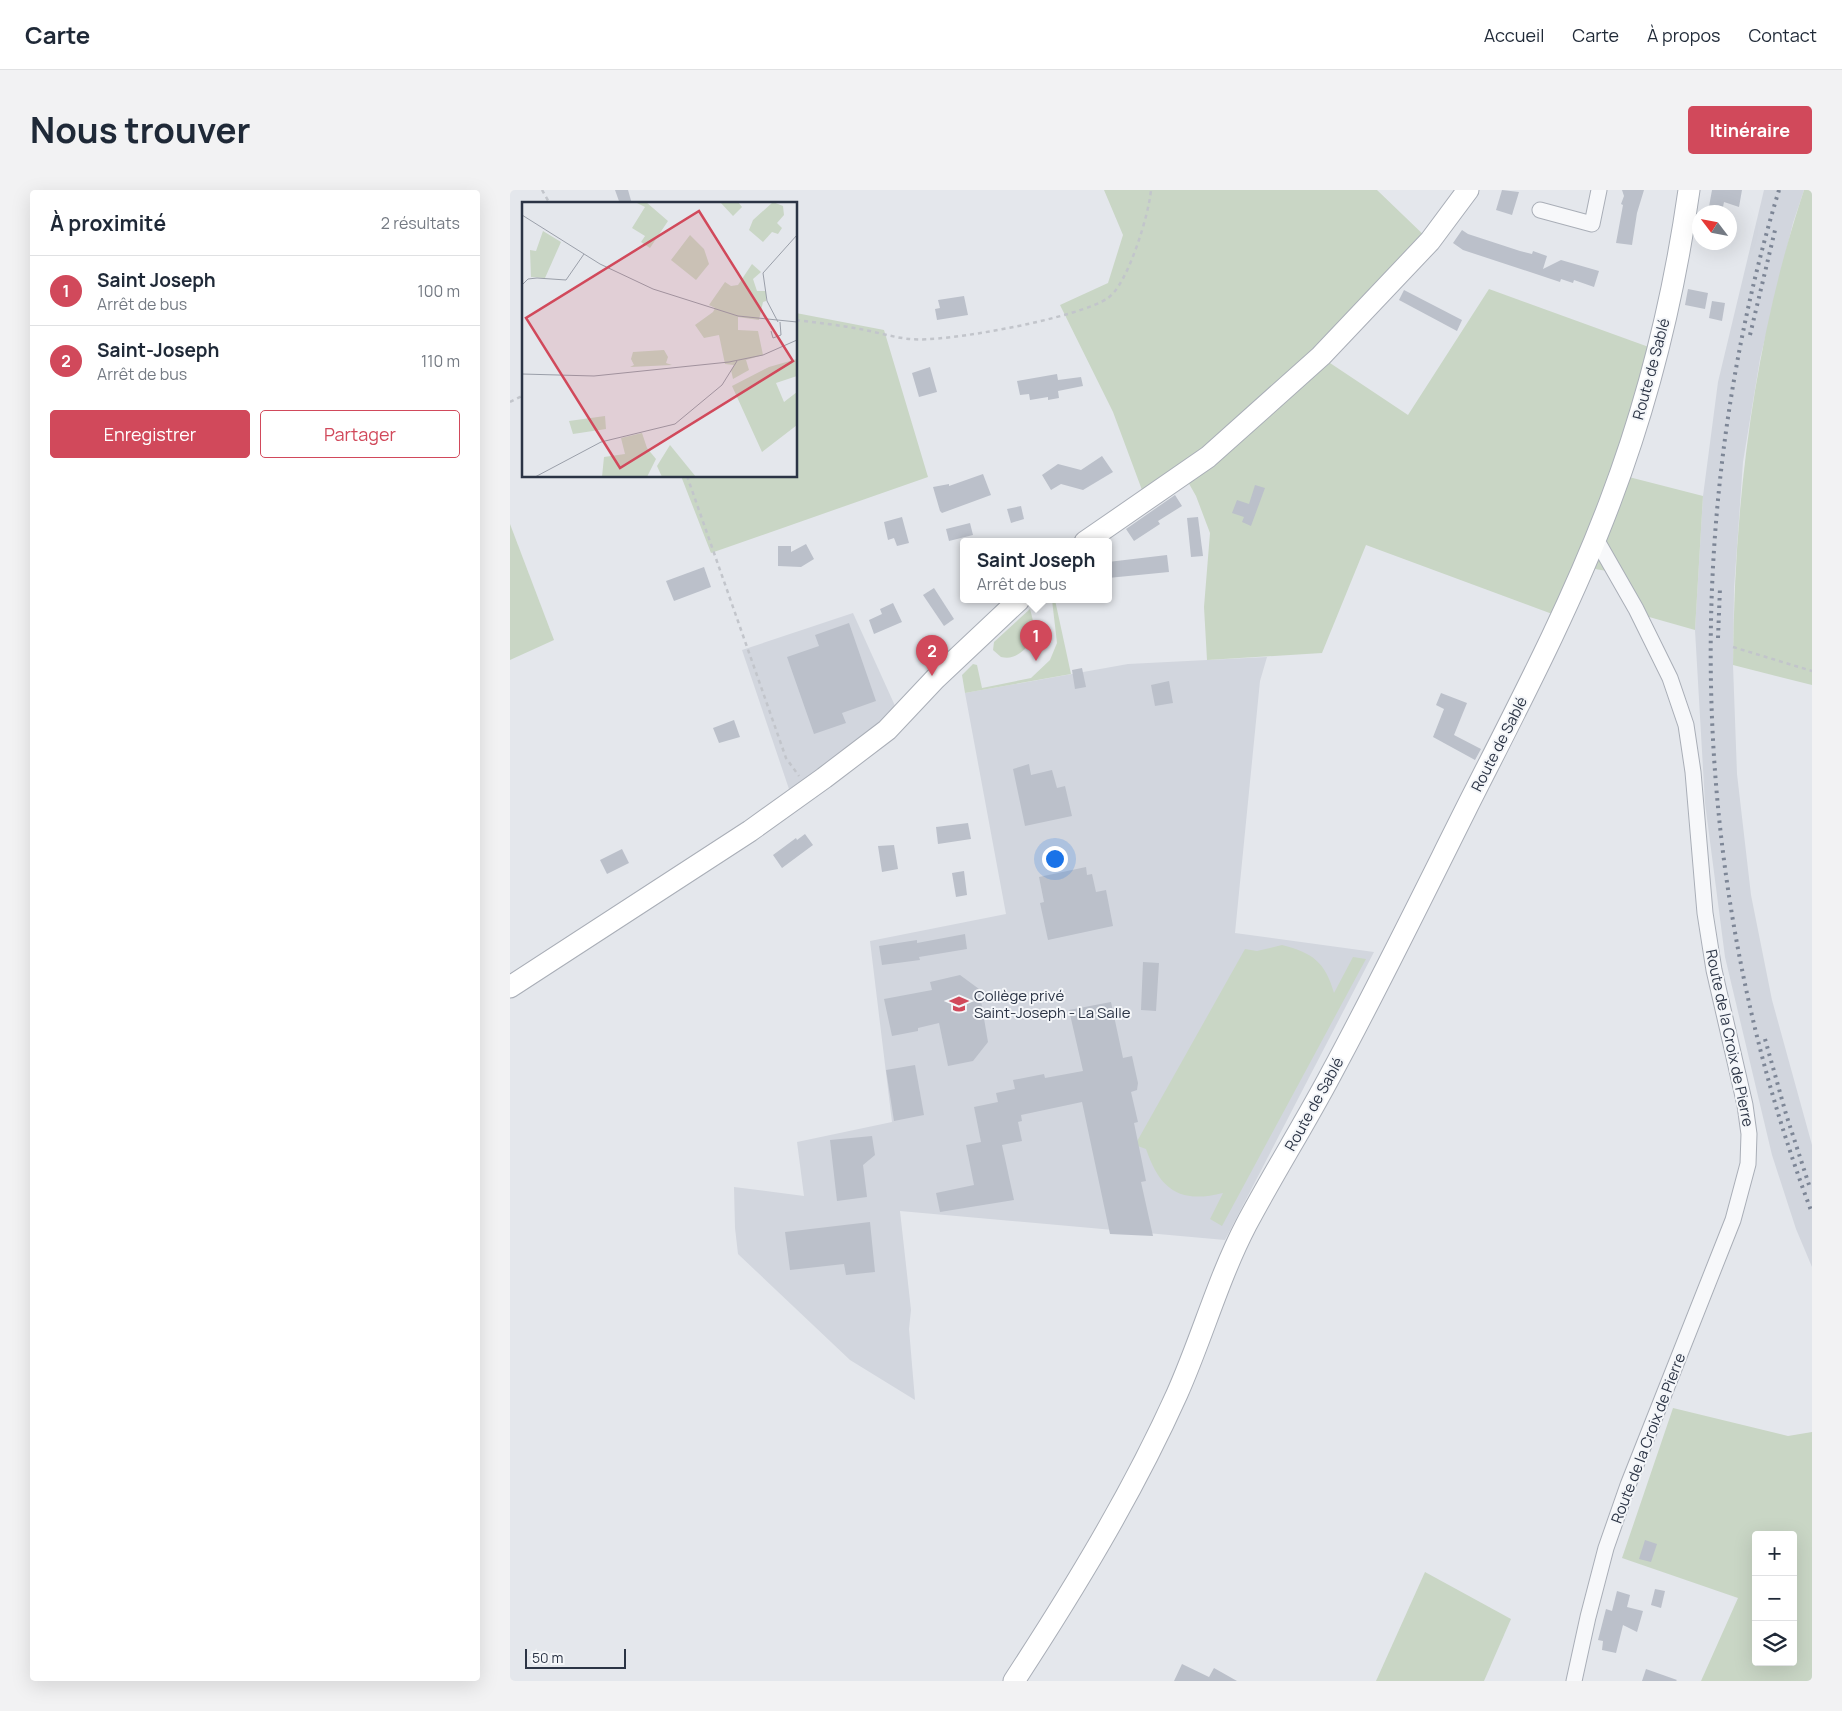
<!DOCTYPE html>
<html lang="fr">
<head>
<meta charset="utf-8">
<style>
	:root { --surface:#fff; --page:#f2f2f3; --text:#1f2937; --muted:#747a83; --line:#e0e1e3; --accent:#d1495b }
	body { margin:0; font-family:Manrope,sans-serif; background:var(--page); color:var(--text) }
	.controls { position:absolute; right:15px; bottom:15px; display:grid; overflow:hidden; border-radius:5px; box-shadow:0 5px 20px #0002 }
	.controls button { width:45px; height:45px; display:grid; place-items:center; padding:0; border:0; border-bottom:1px solid var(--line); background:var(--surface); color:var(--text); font:25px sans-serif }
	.compass { position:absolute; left:1182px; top:15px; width:45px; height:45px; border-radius:50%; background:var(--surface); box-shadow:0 5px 20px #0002; rotate:302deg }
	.scale { position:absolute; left:15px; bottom:12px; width:101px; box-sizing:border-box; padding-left:5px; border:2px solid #2b3445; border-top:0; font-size:14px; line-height:18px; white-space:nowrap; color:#2b3445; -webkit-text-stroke:4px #f4f6f9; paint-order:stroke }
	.you { position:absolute; left:544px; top:668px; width:18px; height:18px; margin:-12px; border:4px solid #fff; border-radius:50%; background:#1a73e8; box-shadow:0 0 0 8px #1a73e833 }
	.badge { display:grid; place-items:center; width:32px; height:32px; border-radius:50%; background:var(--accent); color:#fff; font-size:16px; font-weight:700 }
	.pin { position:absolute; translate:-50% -41px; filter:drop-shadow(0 1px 2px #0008) }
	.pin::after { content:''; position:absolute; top:26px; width:18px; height:15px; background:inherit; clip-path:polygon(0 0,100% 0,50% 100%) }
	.popup { position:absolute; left:450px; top:348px; width:152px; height:65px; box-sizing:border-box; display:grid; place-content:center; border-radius:5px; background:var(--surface); filter:drop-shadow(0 1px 4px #0005); font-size:16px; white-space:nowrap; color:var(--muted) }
	.popup b { font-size:19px; color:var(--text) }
	.popup::after { content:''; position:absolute; left:50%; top:100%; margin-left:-10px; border:10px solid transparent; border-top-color:var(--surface) }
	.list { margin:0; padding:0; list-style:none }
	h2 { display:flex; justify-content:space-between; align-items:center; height:65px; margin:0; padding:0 20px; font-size:21px }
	h2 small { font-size:16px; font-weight:400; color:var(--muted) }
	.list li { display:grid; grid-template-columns:32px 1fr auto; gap:15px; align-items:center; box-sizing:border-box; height:70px; padding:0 20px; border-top:1px solid var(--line) }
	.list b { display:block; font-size:19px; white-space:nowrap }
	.list p { margin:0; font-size:16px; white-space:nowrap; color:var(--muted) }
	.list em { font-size:16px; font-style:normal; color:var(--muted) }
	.actions { display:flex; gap:10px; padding:15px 20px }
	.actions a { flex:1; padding:11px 0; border:1px solid var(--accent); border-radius:5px; text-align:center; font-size:18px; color:var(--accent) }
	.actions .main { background:var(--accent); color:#fff }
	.icon { flex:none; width:28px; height:28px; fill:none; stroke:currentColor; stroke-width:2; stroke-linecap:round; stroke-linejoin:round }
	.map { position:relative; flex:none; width:1302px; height:1491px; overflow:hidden; border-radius:5px }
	header { display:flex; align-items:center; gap:30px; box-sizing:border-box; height:70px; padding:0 25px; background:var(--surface); border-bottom:1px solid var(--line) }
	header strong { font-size:24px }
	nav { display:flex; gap:28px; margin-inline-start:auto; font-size:18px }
	.intro { display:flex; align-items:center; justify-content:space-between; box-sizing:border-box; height:120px; padding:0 30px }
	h1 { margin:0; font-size:35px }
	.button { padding:12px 22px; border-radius:5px; background:var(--accent); color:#fff; font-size:18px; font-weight:700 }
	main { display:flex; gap:30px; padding:0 30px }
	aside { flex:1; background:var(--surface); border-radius:5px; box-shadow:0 5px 20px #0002 }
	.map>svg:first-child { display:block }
	.built { fill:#d2d6de }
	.green { fill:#c9d6c5; fill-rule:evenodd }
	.building { fill:#bbc0ca }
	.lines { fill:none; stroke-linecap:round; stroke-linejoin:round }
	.street-casing { stroke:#a9aeb7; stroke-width:17 }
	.secondary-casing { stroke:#a9aeb7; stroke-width:23 }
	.path { stroke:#c2c5cb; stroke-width:2.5; stroke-dasharray:4 4; stroke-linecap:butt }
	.street { stroke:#f7f8fa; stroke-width:15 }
	.secondary { stroke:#fff; stroke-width:21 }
	.rail { stroke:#7d8696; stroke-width:4; stroke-dasharray:2.5 5; stroke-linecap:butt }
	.labels { text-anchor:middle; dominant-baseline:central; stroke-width:4; stroke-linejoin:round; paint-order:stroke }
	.street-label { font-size:15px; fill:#2b3445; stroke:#f4f6f9 }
	.poi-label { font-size:15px; fill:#2b3445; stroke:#f4f6f9; text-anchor:start }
	.inset-road { fill:none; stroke:#9a9fa9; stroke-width:1 }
	.view { fill:#d1495b; fill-opacity:0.15; stroke:#d1495b; stroke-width:2.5 }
	.inset-edge { fill:none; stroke:#2b3445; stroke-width:2.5 }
</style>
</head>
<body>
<header>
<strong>Carte</strong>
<nav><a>Accueil</a><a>Carte</a><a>À propos</a><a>Contact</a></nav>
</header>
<div class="intro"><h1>Nous trouver</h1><a class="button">Itinéraire</a></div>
<main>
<aside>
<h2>À proximité<small>2 résultats</small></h2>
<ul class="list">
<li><span class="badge">1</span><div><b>Saint Joseph</b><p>Arrêt de bus</p></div><em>100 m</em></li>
<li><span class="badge">2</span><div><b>Saint-Joseph</b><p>Arrêt de bus</p></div><em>110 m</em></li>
</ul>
<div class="actions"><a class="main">Enregistrer</a><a>Partager</a></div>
</aside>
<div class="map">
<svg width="1302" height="1491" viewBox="0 0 1302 1491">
	<rect width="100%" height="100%" fill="#e4e7ec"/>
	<g class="built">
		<path d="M1254,0h40l-11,33 -33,136 -17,103 -9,127 -1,76 4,109 14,121 21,105 40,145v122l-16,-38 -24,-74 -47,-198 -20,-154 -10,-173 8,-134 15,-114z"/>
		<path d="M343,423l43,95 -48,44 -58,40 -48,-142z"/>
		<path d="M757,467l-7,24 -25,252 139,19 -149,288 -325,-29 11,99 -2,19 6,71 -65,-40 -112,-106 -3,-26 -1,-41 70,9 -7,-54 95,-20 -22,-181 136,-27 -41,-221 163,-29z"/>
	</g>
	<g class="green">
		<path d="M594,0h273l53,51 -109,116 87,58 81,-126 168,61 -32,126 78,20 -8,134 -67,-19 -21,-40 -12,-2 -24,52 -205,-76 -44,108 -115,7 -3,-53 6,-74 -14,-37 -17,-30 -37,24 -29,-78 -53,-107 48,-22 15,-48z"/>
		<path d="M1294,0h8v495l-79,-20c1,-161 20,-321 71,-475z"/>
		<path d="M286,123l88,17 44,147 -217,76 -30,-77h115z"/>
		<path d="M0,334l44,116 -44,20z"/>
		<path d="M542,410h3l16,74 -106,19 -3,-18 11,-11 4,1 5,23 49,-10 19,-18 7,-17z"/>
		<path d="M520,419c5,17 7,32 -10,44 -6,4 -11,6 -19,4l-8,-7 1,-8z"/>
		<path d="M772,755c31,8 43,17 52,48l19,-36 13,2 -144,267 -12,-7 13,-26c-43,11 -63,-3 -77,-44l-11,-4 110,-196 12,2z"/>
		<path d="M1163,1218l115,28 24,-4v249h-111l37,-83 -116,-40zM1246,1345h37v127h-37z"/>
		<path d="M915,1382l86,47 -27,62h-108z"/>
	</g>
	<g class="building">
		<path d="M105,0h13l4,14h-12z"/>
		<path d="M992,0l17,2 -7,23 -16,-5z"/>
		<path d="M1112,0h22l-7,23 -5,32 -16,-2 7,-38 -2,-1 3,-8z"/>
		<path d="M1202,0h30l-3,17 -15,-5 -2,10h-14z"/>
		<path d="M952,40l6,4 52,17 12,3 1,-3 14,5 -4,13 18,-9 38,11 -5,16 -20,-7 -1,3 -12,-4 -1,3 -97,-32 -10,-7z"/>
		<path d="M1178,99l20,4 -3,16 -20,-4z"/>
		<path d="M894,100l58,30 -5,11 -58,-31z"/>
		<path d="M454,106l4,19 -31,5 -2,-11 5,-1 -2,-8z"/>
		<path d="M1202,111l13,2 -3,18 -13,-3z"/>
		<path d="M420,177l7,25 -18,5 -7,-24z"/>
		<path d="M547,184l1,6 23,-3 2,9 -25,5 1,7 -11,2v-3l-18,3 -1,-6 -9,1 -3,-14z"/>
		<path d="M592,266l11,16 -30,18 -22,-6 -10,6 -9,-15 16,-11 23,6z"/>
		<path d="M473,284l8,21 -49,18 -2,-2 -7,-24 16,-3v2z"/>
		<path d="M745,295l10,3 -14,38 -9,-4 2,-5 -12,-4 5,-13 12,4z"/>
		<path d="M665,305l7,11 -24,15 2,3 -26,17 -8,-12z"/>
		<path d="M511,316l3,13 -13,4 -4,-14z"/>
		<path d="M392,327l7,26 -12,3 -3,-8 -6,2 -4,-18z"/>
		<path d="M688,327l5,39 -12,1 -4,-39z"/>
		<path d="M460,333l3,12 -24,6 -3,-12z"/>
		<path d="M296,354l8,15 -13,8 -23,-1v-20h13v6z"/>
		<path d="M657,365l2,17 -61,6v-16z"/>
		<path d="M194,377l7,20 -37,14 -8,-20z"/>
		<path d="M424,398l20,31 -10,7 -21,-31z"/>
		<path d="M383,413l9,19 -28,12 -5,-14 13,-6 -2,-5z"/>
		<path d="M339,433l27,78 -34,12 4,10 -32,11 -27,-77 32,-11 -4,-11z"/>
		<path d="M572,478l4,19 -11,2 -3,-19z"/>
		<path d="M659,491l4,22 -18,3 -4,-21z"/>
		<path d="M931,503l26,10 -13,32 27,14 -6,11 -42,-23 11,-28 -8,-4z"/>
		<path d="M224,530l6,17 -21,6 -6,-15z"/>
		<path d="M519,574l2,11 21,-5 5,18 8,-2 7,30 -47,10 -12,-57z"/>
		<path d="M458,633l3,16 -33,5 -2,-17z"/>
		<path d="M295,644l8,11 -31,23 -9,-13 23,-17 1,2z"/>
		<path d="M384,655l4,24 -16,3 -4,-26z"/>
		<path d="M112,659l7,14 -22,11 -7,-14z"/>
		<path d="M576,677l1,8 5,-1 4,18 10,-2 7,36 -65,14 -8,-37 4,-1 -5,-25z"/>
		<path d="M454,681l3,24 -11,2 -4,-24z"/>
		<path d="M455,744l2,15 -48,8 1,3 -38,5 -3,-19 38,-6v3z"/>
		<path d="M633,772l16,1 -3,48 -15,-1z"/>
		<path d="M450,785l19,14 9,53 -15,19 -25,5 -9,-43 -21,5v3l-26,5 -8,-37 48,-9 -2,-8z"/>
		<path d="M601,812l12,56 9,-2 6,27 -1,7 -6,2 7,30 -4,1 12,58 -5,1 12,54 -43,-2 -28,-132 -61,13 1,6 -4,1 4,19 -20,4 12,55 -74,12 -4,-19 38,-8 -8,-40 15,-3 -7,-35 24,-5 -2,-9 19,-4 -2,-9 31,-6 1,4 38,-7 -14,-61z"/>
		<path d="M405,875l9,50 -30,6 -8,-51z"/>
		<path d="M362,946l3,19 -12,10 4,32 -30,4 -7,-61z"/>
		<path d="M360,1032l5,50 -29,3 -2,-11 -54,6 -5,-38z"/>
		<path d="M1135,1350l12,4 -6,18 -12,-3z"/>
		<path d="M1145,1399l10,2 -4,17 -10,-3z"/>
		<path d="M1107,1401l13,4 -3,12 16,4 -6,21 -14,-7 -7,28 -14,-3 1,-9 -5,-1 8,-31 6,2z"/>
		<path d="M672,1474l27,13 5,-9 23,13h-63z"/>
		<path d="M1136,1479l31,11 -1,1h-34z"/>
	</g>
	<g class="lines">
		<g class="street-casing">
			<g id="street">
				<path d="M1030,20l52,14 7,-34"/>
				<path d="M1064,1491l14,-64 18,-69 22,-63 105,-265 15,-56 1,-30 -4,-29 -31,-135 -9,-57 -12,-141 -7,-47 -16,-47 -34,-69 -40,-70"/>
			</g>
		</g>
		<g class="secondary-casing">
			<g id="secondary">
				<path d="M575,352l123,-85 113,-101 109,-115 38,-51"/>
				<path d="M0,797l240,-156 74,-53 63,-48 48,-51 84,-79"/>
				<path d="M504,1491c60,-92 118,-187 163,-287 25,-56 41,-115 69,-169 27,-51 58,-100 85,-151 47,-87 91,-177 135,-265 51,-101 104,-201 144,-307 38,-100 64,-206 79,-312"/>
			</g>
		</g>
		<g class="path">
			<path d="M32,0l8,14"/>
			<path d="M286,130c22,3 43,5 64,9 16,3 32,8 49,10 36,4 170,-21 199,-41 20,-14 41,-84 43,-108"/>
			<path d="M0,212l14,-7"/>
			<path d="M177,286l99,282 13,18"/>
			<path d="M1223,457l79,24"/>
		</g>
		<use href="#street" class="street"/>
		<use href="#secondary" class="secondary"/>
		<g class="rail">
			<path d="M1269,0c-101,332 -90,699 33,1023"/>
			<path d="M1240,145l26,-109"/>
			<path d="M1208,448l2,-50"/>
			<path d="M1255,849l21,75 24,74"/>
		</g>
	</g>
	<defs>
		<g id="school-bare" transform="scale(1.5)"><path d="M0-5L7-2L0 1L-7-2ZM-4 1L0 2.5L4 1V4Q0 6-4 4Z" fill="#d1495b" stroke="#f4f6f9" stroke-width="2.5" paint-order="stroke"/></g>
	</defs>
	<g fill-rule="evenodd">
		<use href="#school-bare" x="449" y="814"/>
	</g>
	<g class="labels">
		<g class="street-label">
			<text transform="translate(1141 179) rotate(-75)">Route de Sablé</text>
			<text transform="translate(989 554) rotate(-63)">Route de Sablé</text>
			<text transform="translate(1220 848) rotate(78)">Route de la Croix de Pierre</text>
			<text transform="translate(804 914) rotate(-61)">Route de Sablé</text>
			<text transform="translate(1138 1248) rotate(-69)">Route de la Croix de Pierre</text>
		</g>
		<g class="poi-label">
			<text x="464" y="805">Collège privé<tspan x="464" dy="17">Saint-Joseph - La Salle</tspan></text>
		</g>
	</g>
	<g transform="translate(12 12)">
		<rect width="275" height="275" fill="#e4e7ec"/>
		<path d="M113,0h11l22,19 -18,27 -9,-6 4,-6 -13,-8 13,-21zM198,0h18l4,5 -9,9zM251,0l10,4 1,9 -7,8 5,5 -4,6 -6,-2 -9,10 -14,-12 4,-10zM21,29l18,11 -16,36 -14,-1 -1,-27 6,1zM168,33l14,14 5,15 -13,16 -25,-20zM230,62l9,8 -8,7 4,12h9v10l-3,1 -4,18 -21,-3v13l20,1 5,24 -17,5 3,10 -16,9 -2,-9 3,-5 -9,-1 -6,-29 -15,3 -9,-13 18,-13 2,-4 -6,-3 16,-23 6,4 7,-1zM142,148l4,7 -2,6 6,2 -42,2 4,-2 -3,-6 2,-7zM275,157v17l-21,7 8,19 13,-10v33l-35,27 -30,-66 37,-19zM83,214l1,13 -33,5 -4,-13zM120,231l5,15 9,11 -9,18h-45l2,-20 21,-3 -4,-16zM148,243l26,32h-34l-5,-11z" fill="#c9d6c5"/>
		<path class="inset-road" d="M0,13l78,49 53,25 85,27 59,6M0,83l6,-6 9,-1 29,2 18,-26M256,120l-11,-21 -4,-28 34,-38M249,129l2,7 8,-3 -1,-13M0,172l72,2 135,-14 34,-7 34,-15M13,275l66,-35 74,-18 47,-39 15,-24"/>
		<path class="view" d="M177,9l94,150 -173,107 -94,-150z"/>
		<rect width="275" height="275" class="inset-edge"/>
	</g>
</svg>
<div class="controls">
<button>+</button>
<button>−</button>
<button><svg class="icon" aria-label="layers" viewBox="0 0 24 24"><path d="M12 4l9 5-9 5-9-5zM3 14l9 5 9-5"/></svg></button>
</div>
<svg class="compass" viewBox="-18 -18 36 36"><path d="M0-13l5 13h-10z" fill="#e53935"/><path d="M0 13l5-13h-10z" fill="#747a83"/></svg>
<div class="scale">50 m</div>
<div class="you"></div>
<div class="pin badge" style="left:526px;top:471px">1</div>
<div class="popup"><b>Saint Joseph</b>Arrêt de bus</div>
<div class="pin badge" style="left:422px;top:486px">2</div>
</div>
</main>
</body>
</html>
